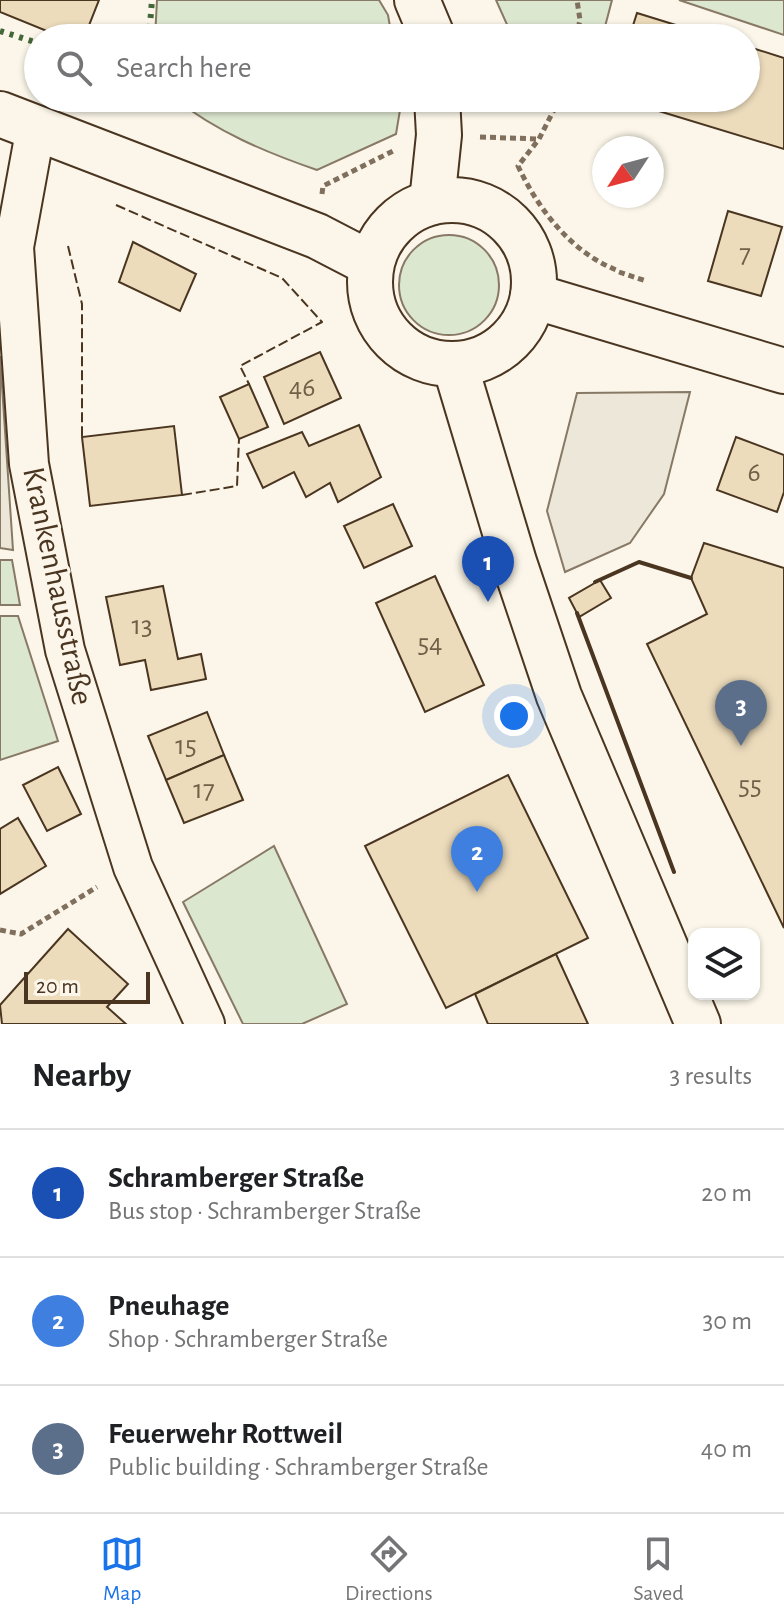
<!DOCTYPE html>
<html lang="en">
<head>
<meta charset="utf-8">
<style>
	:root { --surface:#fff; --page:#f6f6f6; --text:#202124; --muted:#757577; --line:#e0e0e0; --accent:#1a73e8 }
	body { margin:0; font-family:"Alegreya Sans",sans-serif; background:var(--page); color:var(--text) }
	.controls { position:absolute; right:24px; bottom:24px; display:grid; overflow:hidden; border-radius:16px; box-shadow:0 2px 6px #0004 }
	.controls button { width:72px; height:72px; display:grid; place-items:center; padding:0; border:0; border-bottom:2px solid var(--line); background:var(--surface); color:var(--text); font:40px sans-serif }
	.compass { position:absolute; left:592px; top:136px; width:72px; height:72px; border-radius:50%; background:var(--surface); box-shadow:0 2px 6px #0004; rotate:234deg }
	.scale { position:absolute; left:24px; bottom:20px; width:126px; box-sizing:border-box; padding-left:8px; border:4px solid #4a3520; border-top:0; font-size:22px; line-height:28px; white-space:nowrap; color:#4a3520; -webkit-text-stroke:6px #fbf6e9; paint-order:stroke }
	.you { position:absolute; left:514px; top:716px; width:28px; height:28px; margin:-20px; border:6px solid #fff; border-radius:50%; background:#1a73e8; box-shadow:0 0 0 12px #1a73e833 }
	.badge { display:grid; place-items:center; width:52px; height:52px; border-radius:50%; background:var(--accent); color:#fff; font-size:26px; font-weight:700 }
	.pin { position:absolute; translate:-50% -66px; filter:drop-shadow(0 2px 4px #0008) }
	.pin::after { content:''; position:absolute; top:42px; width:28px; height:24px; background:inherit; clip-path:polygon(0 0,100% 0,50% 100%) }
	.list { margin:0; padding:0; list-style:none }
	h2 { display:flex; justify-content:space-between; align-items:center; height:104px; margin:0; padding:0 32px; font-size:34px }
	h2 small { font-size:26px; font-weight:400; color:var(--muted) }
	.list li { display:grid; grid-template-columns:52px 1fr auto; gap:24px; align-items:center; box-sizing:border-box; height:128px; padding:0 32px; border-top:2px solid var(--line) }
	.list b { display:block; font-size:30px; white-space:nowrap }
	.list p { margin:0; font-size:26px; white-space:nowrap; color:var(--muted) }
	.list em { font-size:26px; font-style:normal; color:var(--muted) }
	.icon { flex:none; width:44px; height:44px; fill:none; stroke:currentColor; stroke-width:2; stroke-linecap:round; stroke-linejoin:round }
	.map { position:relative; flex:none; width:784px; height:1024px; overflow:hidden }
	.search { position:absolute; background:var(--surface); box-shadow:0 2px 6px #0004; left:24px; right:24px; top:24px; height:88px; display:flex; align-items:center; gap:20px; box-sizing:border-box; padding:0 28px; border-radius:44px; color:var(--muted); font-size:30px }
	.sheet { height:488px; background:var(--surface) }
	nav { display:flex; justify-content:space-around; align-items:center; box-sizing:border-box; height:112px; border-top:2px solid var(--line); background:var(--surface); font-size:22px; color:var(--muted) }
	nav a { display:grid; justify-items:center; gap:4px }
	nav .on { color:var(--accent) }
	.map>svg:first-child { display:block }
	.green { fill:#dce7d0; stroke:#887966; stroke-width:2 }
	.parking { fill:#ede7d9; stroke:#887966; stroke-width:2 }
	.building { fill:#ecdcbc; stroke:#4a3520; stroke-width:2 }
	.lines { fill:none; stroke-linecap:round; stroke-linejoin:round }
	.minor-casing { stroke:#4a3520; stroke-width:42 }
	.tertiary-casing { stroke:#4a3520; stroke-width:48 }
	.secondary-casing { stroke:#4a3520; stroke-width:48 }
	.path { stroke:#7f6f5c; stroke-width:5; stroke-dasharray:6 4; stroke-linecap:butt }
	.minor { stroke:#fbf6e9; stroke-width:38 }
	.tertiary { stroke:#fbf6e9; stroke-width:44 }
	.secondary { stroke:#fbf6e9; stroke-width:44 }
	.hedge { stroke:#436837; stroke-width:6; stroke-dasharray:4 6; stroke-linecap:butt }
	.fence { stroke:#4a3520; stroke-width:2; stroke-dasharray:10 4; stroke-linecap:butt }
	.wall { stroke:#4a3520; stroke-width:4 }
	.labels { text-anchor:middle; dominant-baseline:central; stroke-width:6; stroke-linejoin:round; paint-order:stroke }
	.number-label { font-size:28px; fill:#725f47 }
	.street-label { font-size:32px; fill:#4a3520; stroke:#fbf6e9 }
</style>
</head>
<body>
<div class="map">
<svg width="784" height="1024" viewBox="0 0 784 1024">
	<rect width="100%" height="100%" fill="#fbf6e9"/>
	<g class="green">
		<path d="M157,0h222l9,15 4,23h-237z"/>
		<path d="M496,0h116l-10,38h-89z"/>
		<path d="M679,0h105v35z"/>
		<path d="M174,98h228l-6,36 -79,36c-52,-18 -100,-38 -143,-72z"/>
		<circle cx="449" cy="285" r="50"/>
		<path d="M0,560h12l8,45h-20z"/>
		<path d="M0,616h18l40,125 -58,19z"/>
		<path d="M274,846l73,158 -45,20h-59l-60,-122z"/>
	</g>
	<g class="parking">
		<path d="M0,356l13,194 -13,-2z"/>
		<path d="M690,392l-26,102 -34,49 -65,29 -18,-61 30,-118z"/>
	</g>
	<g class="building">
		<path d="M0,0h99l-15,38h-20l-64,-26z"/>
		<path d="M637,13l81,25h-89z"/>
		<path d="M746,46l38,12v91l-168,-51h130z"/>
		<path d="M728,211l54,16 -21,69 -53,-15z"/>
		<path d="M133,242l63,32 -16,37 -61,-29z"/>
		<path d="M320,352l21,46 -57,26 -20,-47z"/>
		<path d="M249,384l19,43 -29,12 -19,-42z"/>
		<path d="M359,425l22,52 -43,25 -8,-19 -24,14 -12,-25 -31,16 -16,-34 55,-22 7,14z"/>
		<path d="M174,426l8,69 -92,11 -8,-69z"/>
		<path d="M736,437l48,18v37l-7,20 -60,-22z"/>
		<path d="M393,504l19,42 -48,22 -20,-42z"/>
		<path d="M704,543l80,25v360l-137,-284 60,-30 -16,-36z"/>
		<path d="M435,576l49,109 -59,27 -49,-109z"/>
		<path d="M600,580l11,18 -32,19 -10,-19z"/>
		<path d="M163,586l15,73 23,-5 5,25 -55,11 -6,-30 -25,5 -14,-68z"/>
		<path d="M207,712l17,43 -58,25 -18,-44z"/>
		<path d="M224,755l19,45 -59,23 -18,-43z"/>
		<path d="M58,767l23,47 -34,17 -24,-46z"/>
		<path d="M508,775l80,163 -142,70 -81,-162z"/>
		<path d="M18,818l28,48 -46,28v-65z"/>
		<path d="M68,929l60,55 -21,23 19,17h-124l-2,-19z"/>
		<path d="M556,954l32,70h-100l-13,-30z"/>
	</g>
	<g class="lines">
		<g class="minor-casing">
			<path id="minor" d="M36,127l-22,120 15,217 36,186 68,217 72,157"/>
		</g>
		<g class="tertiary-casing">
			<g id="tertiary">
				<path d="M0,114l317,122 54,28"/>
				<path d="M455,365l59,197 45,134 139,328"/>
			</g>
		</g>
		<g class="secondary-casing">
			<g id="secondary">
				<path d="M417,0l16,38"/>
				<circle cx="452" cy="282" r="82"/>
				<path d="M432,202l7,-67 -2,-37"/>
				<path d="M533,296l251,75"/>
			</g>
		</g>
		<g class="path">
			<path d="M576,38l4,-18 -3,-20"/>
			<path d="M560,98l-21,41 -21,27c21,45 55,88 101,105"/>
			<path d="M480,137l59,2"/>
			<path d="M322,194l1,-8 70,-35"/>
			<path d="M619,272l27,9"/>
			<path d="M0,930l21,4 76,-47"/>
		</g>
		<use href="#minor" class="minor"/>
		<use href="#tertiary" class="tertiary"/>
		<use href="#secondary" class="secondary"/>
		<g class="hedge">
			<path d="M0,31l38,12"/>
			<path d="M149,38l3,-38"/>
		</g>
		<g class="fence">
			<path d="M116,205l166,73 40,44 -82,44 9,18"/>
			<path d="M68,246l14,58v133"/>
			<path d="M182,495l55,-9 2,-47"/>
		</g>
		<g class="wall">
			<path d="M595,582l44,-20 52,16"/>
			<path d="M577,613l97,259"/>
		</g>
	</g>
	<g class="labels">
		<g class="number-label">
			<text x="745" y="254">7</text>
			<text x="302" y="388">46</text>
			<text x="754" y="473">6</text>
			<text x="142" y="626">13</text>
			<text x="430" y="644">54</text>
			<text x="186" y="746">15</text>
			<text x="750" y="786">55</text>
			<text x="204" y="790">17</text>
		</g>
		<g class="street-label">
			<text transform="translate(58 586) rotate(78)">Krankenhausstraße</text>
		</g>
	</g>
</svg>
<div class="controls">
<button><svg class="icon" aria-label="layers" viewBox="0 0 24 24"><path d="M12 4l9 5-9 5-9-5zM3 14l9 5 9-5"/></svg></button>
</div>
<svg class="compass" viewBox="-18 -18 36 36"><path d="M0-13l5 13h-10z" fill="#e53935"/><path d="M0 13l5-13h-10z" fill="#757577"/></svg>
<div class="scale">20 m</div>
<div class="you"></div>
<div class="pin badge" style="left:488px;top:602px;background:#1a4fb4">1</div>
<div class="pin badge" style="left:477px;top:892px;background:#3f7fe0">2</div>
<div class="pin badge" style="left:741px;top:746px;background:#5c6f8a">3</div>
<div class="search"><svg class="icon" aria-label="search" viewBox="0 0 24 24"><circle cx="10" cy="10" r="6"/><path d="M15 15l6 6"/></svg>Search here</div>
</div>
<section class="sheet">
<h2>Nearby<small>3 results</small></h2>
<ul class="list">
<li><span class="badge" style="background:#1a4fb4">1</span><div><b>Schramberger Straße</b><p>Bus stop · Schramberger Straße</p></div><em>20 m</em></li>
<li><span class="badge" style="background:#3f7fe0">2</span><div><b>Pneuhage</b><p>Shop · Schramberger Straße</p></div><em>30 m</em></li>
<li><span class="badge" style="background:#5c6f8a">3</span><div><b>Feuerwehr Rottweil</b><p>Public building · Schramberger Straße</p></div><em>40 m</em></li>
</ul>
</section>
<nav>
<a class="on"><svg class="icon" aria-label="map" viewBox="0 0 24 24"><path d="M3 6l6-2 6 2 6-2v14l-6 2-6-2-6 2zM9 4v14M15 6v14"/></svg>Map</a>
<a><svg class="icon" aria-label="directions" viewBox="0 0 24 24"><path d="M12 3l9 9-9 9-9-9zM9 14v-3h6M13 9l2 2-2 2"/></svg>Directions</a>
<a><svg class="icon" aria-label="saved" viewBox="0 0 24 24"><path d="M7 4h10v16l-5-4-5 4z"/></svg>Saved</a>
</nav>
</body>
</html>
